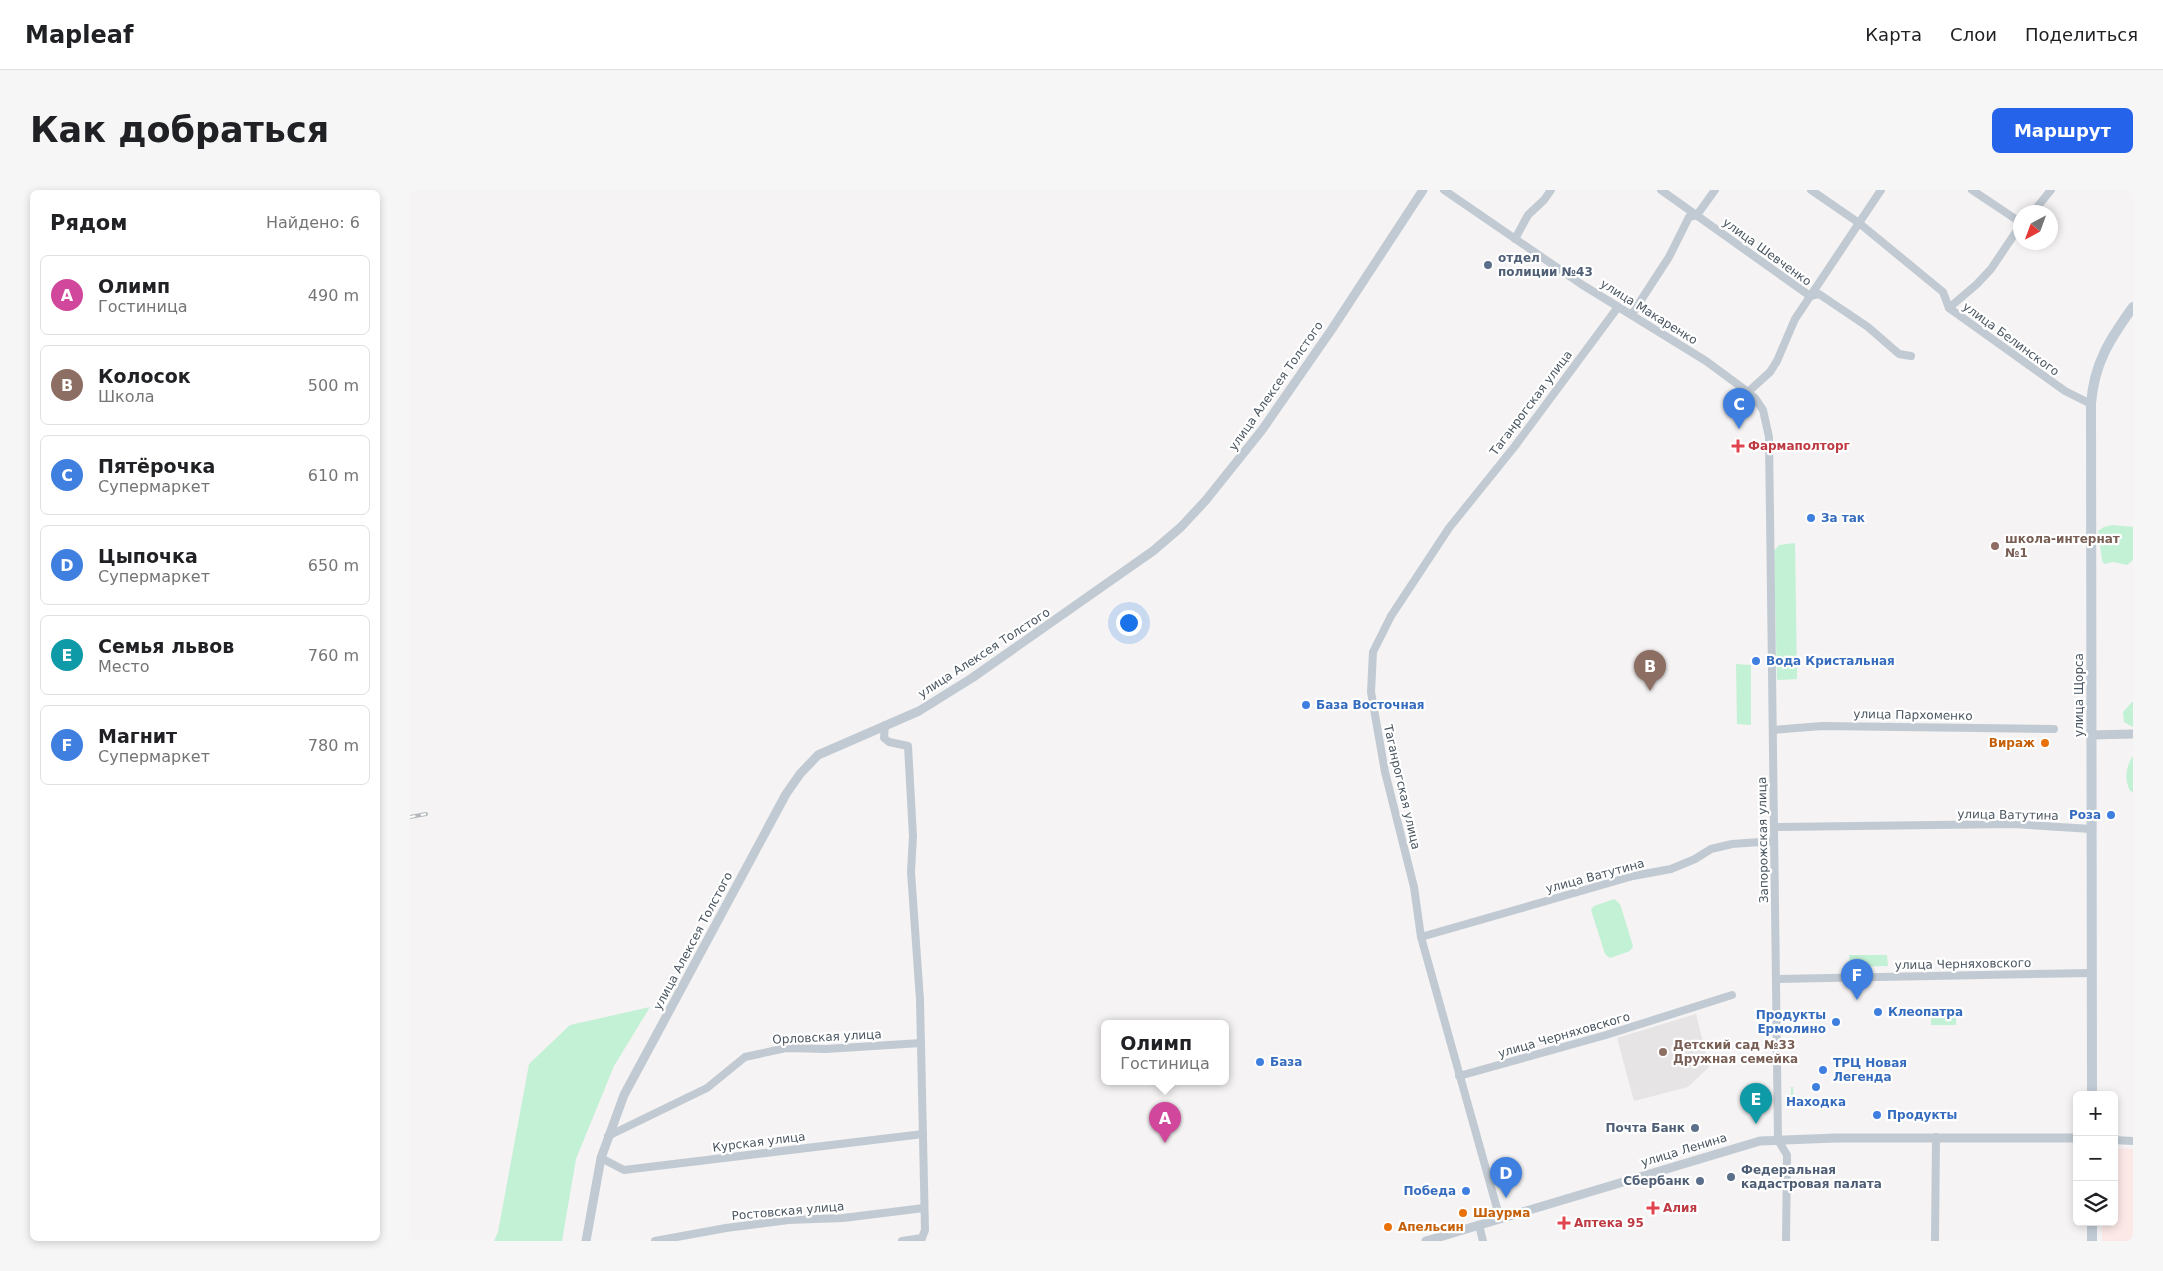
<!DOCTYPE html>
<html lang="ru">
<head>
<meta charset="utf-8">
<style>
	:root { --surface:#fff; --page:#f6f6f6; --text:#202124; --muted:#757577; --line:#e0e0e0; --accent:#2563eb }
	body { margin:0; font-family:"DejaVu Sans",sans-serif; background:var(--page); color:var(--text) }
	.controls { position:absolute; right:15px; bottom:15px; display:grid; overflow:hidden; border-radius:8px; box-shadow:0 2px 8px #0003 }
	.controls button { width:45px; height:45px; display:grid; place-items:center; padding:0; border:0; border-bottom:1px solid var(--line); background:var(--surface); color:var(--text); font:25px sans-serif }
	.compass { position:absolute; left:1603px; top:15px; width:45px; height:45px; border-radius:50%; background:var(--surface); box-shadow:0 2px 8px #0003; rotate:221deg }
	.you { position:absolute; left:718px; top:432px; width:18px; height:18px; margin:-12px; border:4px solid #fff; border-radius:50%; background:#1a73e8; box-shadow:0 0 0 8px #1a73e833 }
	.badge { display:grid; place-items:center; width:32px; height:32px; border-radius:50%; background:var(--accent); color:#fff; font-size:16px; font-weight:700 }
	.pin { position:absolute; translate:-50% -41px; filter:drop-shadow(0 1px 2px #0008) }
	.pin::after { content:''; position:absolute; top:26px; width:18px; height:15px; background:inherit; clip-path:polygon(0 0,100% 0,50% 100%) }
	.popup { position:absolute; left:691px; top:830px; width:128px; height:65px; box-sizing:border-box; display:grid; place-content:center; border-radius:8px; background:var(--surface); filter:drop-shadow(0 1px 4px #0005); font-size:16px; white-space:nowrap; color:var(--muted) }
	.popup b { font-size:19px; color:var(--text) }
	.popup::after { content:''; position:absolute; left:50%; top:100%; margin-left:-10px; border:10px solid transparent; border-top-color:var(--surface) }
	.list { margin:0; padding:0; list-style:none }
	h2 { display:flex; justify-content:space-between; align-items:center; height:65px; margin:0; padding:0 20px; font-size:21px }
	h2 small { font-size:16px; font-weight:400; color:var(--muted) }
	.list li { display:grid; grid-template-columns:32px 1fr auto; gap:15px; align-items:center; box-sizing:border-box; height:80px; margin:0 10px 10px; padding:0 10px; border:1px solid var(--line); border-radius:8px }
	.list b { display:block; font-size:19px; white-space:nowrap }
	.list p { margin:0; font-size:16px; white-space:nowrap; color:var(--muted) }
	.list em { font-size:16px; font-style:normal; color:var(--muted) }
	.icon { flex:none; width:28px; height:28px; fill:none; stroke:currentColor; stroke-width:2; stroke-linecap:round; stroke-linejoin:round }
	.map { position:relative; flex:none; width:1723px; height:1051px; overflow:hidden; border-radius:8px }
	header { display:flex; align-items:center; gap:30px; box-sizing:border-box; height:70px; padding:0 25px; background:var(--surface); border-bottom:1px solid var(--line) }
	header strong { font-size:24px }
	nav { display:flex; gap:28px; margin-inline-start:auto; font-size:18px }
	.intro { display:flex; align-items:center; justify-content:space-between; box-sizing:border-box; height:120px; padding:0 30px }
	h1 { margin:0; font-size:35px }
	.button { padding:12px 22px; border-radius:8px; background:var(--accent); color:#fff; font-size:18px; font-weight:700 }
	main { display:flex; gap:30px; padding:0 30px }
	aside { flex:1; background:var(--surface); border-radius:8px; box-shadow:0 2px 8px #0003 }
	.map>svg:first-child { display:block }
	.education { fill:#e6e4e5 }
	.medical { fill:#fce8e6 }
	.green { fill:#c3f1d5 }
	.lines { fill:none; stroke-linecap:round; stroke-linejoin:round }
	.minor { stroke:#c1cad2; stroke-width:8 }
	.tertiary { stroke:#c1cad2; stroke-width:9 }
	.secondary { stroke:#c1cbd6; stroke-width:10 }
	.rail-casing { stroke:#b5b8bd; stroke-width:4 }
	.rail { stroke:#fff; stroke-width:2; stroke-dasharray:5.5; stroke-linecap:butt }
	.service-dot { fill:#5c6f8a; stroke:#fff; stroke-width:2 }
	.health-dot { fill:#e0444e; stroke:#fff; stroke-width:2 }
	.shop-dot { fill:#3f7fe0; stroke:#fff; stroke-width:2 }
	.education-dot { fill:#8d6e63; stroke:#fff; stroke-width:2 }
	.food-dot { fill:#e8710a; stroke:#fff; stroke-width:2 }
	.labels { text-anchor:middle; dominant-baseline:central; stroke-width:4.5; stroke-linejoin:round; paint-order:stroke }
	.street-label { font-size:12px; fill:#4a5661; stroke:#fff }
	.service-label { font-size:12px; font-weight:bold; fill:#4e5e75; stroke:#fff; text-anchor:start }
	.health-label { font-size:12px; font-weight:bold; fill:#be3a42; stroke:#fff; text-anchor:start }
	.shop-label { font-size:12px; font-weight:bold; fill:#366cbe; stroke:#fff; text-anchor:start }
	.education-label { font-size:12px; font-weight:bold; fill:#785e54; stroke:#fff; text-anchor:start }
	.food-label { font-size:12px; font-weight:bold; fill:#c56008; stroke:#fff; text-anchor:start }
</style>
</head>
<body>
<header>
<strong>Mapleaf</strong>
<nav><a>Карта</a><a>Слои</a><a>Поделиться</a></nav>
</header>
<div class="intro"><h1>Как добраться</h1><a class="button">Маршрут</a></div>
<main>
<aside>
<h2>Рядом<small>Найдено: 6</small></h2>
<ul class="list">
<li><span class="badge" style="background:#d1479c">A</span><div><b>Олимп</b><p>Гостиница</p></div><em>490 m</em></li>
<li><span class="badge" style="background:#8d6e63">B</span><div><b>Колосок</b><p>Школа</p></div><em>500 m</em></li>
<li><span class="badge" style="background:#3f7fe0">C</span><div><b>Пятёрочка</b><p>Супермаркет</p></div><em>610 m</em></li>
<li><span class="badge" style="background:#3f7fe0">D</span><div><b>Цыпочка</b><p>Супермаркет</p></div><em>650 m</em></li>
<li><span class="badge" style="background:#0f9aa8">E</span><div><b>Семья львов</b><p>Место</p></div><em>760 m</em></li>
<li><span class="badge" style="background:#3f7fe0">F</span><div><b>Магнит</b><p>Супермаркет</p></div><em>780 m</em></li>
</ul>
</aside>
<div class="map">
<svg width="1723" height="1051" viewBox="0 0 1723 1051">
	<rect width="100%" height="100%" fill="#f5f3f3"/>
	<path class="education" d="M1286,824l13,53 -21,20 -54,14 -17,-63z"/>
	<path class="medical" d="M1704,958l19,1v92h-31v-19h12z"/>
	<g class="green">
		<path d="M1702,335l21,2v33l-6,5 -14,-3 -9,2 -2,-4 -4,-29 6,-4z"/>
		<path d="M1385,353l2,136 -20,1 -3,-129 5,-6z"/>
		<path d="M1326,474l15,1v60l-14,-1z"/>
		<path d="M1723,511v26l-9,-5 -1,-10z"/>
		<path d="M1722,567h1v35l-3,-1c-6,-12 -4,-23 2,-34z"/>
		<path d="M1204,709l6,5 13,42 -3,5 -20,7 -5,-4 -14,-44 3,-4z"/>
		<path d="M1439,765h38l1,11 -38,1z"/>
		<path d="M240,817l-36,59 -38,93 -14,82h-68l4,-9 31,-168 41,-39z"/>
		<rect x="1521" y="826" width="25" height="9"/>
		<path d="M1381,897h2l1,21h-8v-5l5,-5z"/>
	</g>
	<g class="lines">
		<g class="minor">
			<path d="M1034,0l137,94 125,77 42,31 7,6 8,12 6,27 9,703 9,15 -1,86"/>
			<path d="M1251,0l149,106 9,-2 49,33 31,27 12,2"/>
			<path d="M1401,0l48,33 84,69 6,16 116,83 26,13"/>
			<path d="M1562,0l48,32"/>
			<path d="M1623,22l18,-22"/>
			<path d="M1105,49l13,-24 16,-15 7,-10"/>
			<path d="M1539,118l28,-24 14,-15 29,-43"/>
			<path d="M1222,124l37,-57 20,-40 8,-2 18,-25"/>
			<path d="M1338,202l22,-20 7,-11 18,-42 86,-129"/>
			<path d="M475,535l-1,13 5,4 19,4 5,90 -2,36 9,128 5,230 -3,8 -20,3"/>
			<path d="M1363,540l49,-4 232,3"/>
			<path d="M1364,637l239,-3 78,5"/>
			<path d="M1011,747l212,-61 38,-7 24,-10 16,-10 21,-5 42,-3"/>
			<path d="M1366,789l315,-6"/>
			<path d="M1049,886l147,-41 126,-40"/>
			<path d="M198,946l99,-48 38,-31 41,-9 40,1 95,-6"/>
			<path d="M1704,950l19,1"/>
			<path d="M191,968l23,12 299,-36"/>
			<path d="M1090,1029l-79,-282 -7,-50 -29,-115 -14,-80 2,-40 18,-36 58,-88 66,-82 103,-139"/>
			<path d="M1069,1035l4,16"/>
			<path d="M245,1051l71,-13 62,-8 55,-2 81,-10"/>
			<path d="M1525,1051l1,-104"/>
		</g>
		<g class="tertiary">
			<path d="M1681,545l42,-1"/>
			<path d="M176,1051l15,-83 23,-63 162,-301 14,-20 18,-19 101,-44 53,-33 181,-127 28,-24 25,-27 56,-70 70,-101 91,-139"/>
			<path d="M1016,1051l334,-100 76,-3h241"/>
		</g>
		<g class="secondary">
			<path d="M1682,905l-1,-691c3,-41 19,-65 42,-97"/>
			<path d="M1682,1032v19"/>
		</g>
		<g class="rail-casing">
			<path id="rail" d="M0,627l16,-3"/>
		</g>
		<use href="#rail" class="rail"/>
	</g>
	<g class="service-dot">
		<circle cx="1078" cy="75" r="5"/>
		<circle cx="1285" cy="938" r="5"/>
		<circle cx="1321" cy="987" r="5"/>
		<circle cx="1290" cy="991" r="5"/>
	</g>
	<g class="health-dot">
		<path d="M1325.5 248.5h5v5h5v5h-5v5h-5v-5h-5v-5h5z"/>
		<path d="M1240.5 1010.5h5v5h5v5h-5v5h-5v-5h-5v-5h5z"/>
		<path d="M1151.5 1025.5h5v5h5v5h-5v5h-5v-5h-5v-5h5z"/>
	</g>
	<g class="shop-dot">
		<circle cx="1401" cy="328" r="5"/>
		<circle cx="1346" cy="471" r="5"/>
		<circle cx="896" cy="515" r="5"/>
		<circle cx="1701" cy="625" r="5"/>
		<circle cx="1468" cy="822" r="5"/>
		<circle cx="1426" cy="832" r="5"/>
		<circle cx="850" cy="872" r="5"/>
		<circle cx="1413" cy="880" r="5"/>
		<circle cx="1406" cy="897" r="5"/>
		<circle cx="1467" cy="925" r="5"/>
		<circle cx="1056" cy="1001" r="5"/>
	</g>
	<g class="education-dot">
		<circle cx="1585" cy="356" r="5"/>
		<circle cx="1253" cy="862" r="5"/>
	</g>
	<g class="food-dot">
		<circle cx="1635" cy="553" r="5"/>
		<circle cx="1053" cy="1023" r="5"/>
		<circle cx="978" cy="1037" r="5"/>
	</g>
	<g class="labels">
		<g class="street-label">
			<text transform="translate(1357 62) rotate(36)">улица Шевченко</text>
			<text transform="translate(1239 122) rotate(32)">улица Макаренко</text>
			<text transform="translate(1601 149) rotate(36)">улица Белинского</text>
			<text transform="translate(866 196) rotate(-55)">улица Алексея Толстого</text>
			<text transform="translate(1121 213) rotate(-53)">Таганрогская улица</text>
			<text transform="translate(574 463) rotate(-33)">улица Алексея Толстого</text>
			<text transform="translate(1669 505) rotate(-90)">улица Щорса</text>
			<text transform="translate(1503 525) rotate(1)">улица Пархоменко</text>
			<text transform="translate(992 597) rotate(77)">Таганрогская улица</text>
			<text transform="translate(1598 625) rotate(1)">улица Ватутина</text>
			<text transform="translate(1353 650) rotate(-91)">Запорожская улица</text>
			<text transform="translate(1185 686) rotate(-15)">улица Ватутина</text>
			<text transform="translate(283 751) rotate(-62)">улица Алексея Толстого</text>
			<text transform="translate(1553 774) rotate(-1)">улица Черняховского</text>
			<text transform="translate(1154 845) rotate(-16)">улица Черняховского</text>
			<text transform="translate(417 847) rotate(-3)">Орловская улица</text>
			<text transform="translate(349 952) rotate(-7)">Курская улица</text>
			<text transform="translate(1274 960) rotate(-17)">улица Ленина</text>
			<text transform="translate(378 1021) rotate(-5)">Ростовская улица</text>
		</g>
		<g class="service-label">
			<text x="1088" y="68">отдел<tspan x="1088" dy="14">полиции №43</tspan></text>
			<text x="1275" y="938" text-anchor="end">Почта Банк</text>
			<text x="1331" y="980">Федеральная<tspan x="1331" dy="14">кадастровая палата</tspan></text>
			<text x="1280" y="991" text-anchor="end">Сбербанк</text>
		</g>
		<g class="health-label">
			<text x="1338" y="256">Фармаполторг</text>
			<text x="1253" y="1018">Алия</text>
			<text x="1164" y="1033">Аптека 95</text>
		</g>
		<g class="shop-label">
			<text x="1411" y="328">За так</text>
			<text x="1356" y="471">Вода Кристальная</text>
			<text x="906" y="515">База Восточная</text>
			<text x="1691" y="625" text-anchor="end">Роза</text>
			<text x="1478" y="822">Клеопатра</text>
			<text x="1416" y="825" text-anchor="end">Продукты<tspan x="1416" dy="14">Ермолино</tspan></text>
			<text x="860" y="872">База</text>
			<text x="1423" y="873">ТРЦ Новая<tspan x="1423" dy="14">Легенда</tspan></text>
			<text x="1406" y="912" text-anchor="middle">Находка</text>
			<text x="1477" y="925">Продукты</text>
			<text x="1046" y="1001" text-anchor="end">Победа</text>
		</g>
		<g class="education-label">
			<text x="1595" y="349">школа-интернат<tspan x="1595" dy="14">№1</tspan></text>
			<text x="1263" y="855">Детский сад №33<tspan x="1263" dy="14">Дружная семейка</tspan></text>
		</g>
		<g class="food-label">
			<text x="1625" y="553" text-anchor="end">Вираж</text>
			<text x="1063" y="1023">Шаурма</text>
			<text x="988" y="1037">Апельсин</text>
		</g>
	</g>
</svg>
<div class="controls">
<button>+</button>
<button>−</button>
<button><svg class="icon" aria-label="layers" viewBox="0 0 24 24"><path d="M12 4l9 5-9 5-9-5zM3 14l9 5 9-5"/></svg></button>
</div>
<svg class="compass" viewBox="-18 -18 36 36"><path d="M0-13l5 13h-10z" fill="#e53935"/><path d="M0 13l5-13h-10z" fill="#757577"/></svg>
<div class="you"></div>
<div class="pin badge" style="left:755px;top:953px;background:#d1479c">A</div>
<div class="popup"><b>Олимп</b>Гостиница</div>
<div class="pin badge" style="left:1240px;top:501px;background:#8d6e63">B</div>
<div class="pin badge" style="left:1329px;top:239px;background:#3f7fe0">C</div>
<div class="pin badge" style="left:1096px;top:1008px;background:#3f7fe0">D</div>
<div class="pin badge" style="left:1346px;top:934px;background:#0f9aa8">E</div>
<div class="pin badge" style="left:1447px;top:810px;background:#3f7fe0">F</div>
</div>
</main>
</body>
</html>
